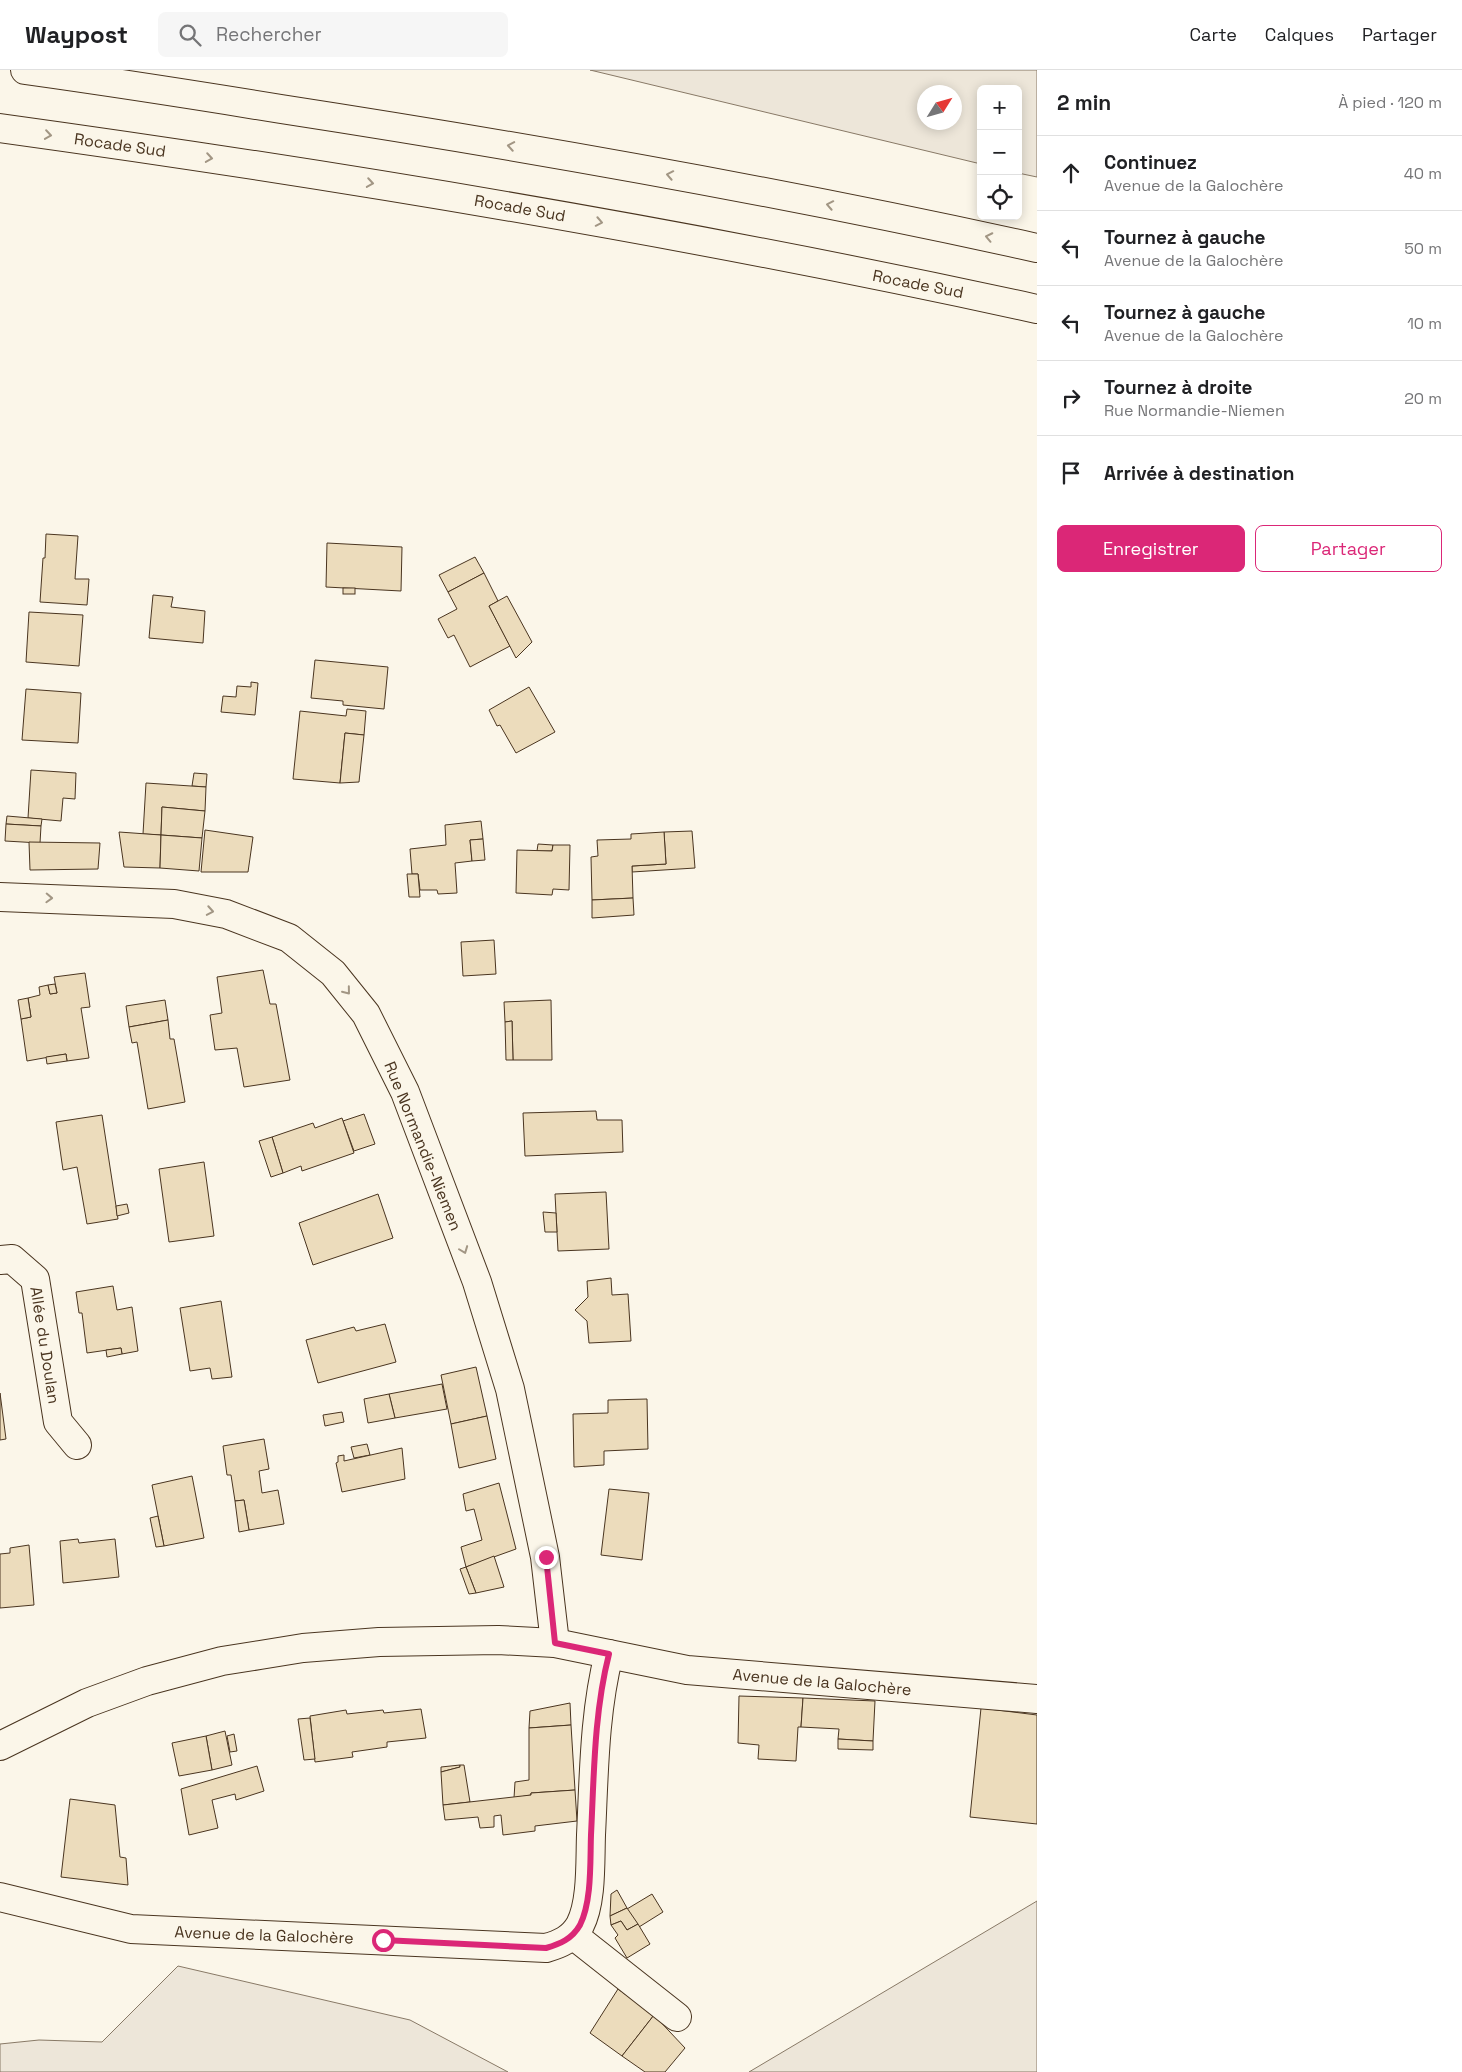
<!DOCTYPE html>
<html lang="fr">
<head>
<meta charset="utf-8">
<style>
	:root { --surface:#fff; --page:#f6f6f6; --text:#202124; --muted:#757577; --line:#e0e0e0; --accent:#db2777 }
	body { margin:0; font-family:"Space Grotesk",sans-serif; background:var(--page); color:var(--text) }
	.controls { position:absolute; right:15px; top:15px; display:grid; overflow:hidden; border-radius:8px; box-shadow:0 2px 12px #0003 }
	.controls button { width:45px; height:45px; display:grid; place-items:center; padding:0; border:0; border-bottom:1px solid var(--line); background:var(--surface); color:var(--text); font:25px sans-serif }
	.compass { position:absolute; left:917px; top:15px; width:45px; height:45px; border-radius:50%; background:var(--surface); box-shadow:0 2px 12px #0003; rotate:53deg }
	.stop { position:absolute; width:15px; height:15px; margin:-11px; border:4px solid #db2777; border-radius:50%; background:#fff }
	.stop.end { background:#db2777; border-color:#fff; box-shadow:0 1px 5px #0008 }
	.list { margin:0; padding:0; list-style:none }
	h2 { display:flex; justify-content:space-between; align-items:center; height:65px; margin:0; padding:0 20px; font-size:21px }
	h2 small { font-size:16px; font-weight:400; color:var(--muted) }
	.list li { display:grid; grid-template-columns:32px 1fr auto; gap:15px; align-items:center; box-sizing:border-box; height:75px; padding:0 20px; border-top:1px solid var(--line) }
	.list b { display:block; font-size:19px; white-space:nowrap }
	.list p { margin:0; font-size:16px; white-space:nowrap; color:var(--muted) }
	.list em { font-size:16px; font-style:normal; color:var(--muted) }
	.actions { display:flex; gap:10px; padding:15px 20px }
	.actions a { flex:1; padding:11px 0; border:1px solid var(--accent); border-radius:8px; text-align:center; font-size:18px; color:var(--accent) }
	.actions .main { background:var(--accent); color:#fff }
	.icon { flex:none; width:28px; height:28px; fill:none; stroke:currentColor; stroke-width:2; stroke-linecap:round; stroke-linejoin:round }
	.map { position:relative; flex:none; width:1037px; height:2002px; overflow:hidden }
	header { display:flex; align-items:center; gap:30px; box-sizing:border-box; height:70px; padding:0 25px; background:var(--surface); border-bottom:1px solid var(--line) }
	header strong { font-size:24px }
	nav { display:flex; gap:28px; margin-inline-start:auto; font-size:18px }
	.search { width:350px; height:45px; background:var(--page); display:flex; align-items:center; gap:12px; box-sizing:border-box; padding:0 18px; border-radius:8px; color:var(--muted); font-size:19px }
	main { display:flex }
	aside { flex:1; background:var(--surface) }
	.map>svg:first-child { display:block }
	.green { fill:#ede6d9; stroke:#887966; fill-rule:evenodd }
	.building { fill:#ecdcbc; stroke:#4a3520 }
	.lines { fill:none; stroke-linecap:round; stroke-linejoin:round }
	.minor-casing { stroke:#4a3520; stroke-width:30 }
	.secondary-casing { stroke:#4a3520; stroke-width:30 }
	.trunk-casing { stroke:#4a3520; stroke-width:30 }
	.minor { stroke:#fbf6e9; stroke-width:28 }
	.secondary { stroke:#fbf6e9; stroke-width:28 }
	.trunk { stroke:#fbf6e9; stroke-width:28 }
	.oneway { stroke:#a29684 }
	.route { stroke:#db2777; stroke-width:6 }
	.labels { text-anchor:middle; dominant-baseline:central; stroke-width:4; stroke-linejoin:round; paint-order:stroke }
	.street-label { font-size:16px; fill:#4a3520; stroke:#fbf6e9 }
</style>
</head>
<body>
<header>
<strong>Waypost</strong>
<div class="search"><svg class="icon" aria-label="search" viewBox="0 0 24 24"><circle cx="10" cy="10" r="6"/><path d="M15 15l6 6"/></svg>Rechercher</div>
<nav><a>Carte</a><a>Calques</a><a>Partager</a></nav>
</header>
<main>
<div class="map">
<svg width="1037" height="2002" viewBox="0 0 1037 2002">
	<rect width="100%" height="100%" fill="#fbf6e9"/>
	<g class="green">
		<path d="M590,0h447v107l-19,-4v-84h-37v75zM924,22h30v30h-30z"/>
		<path d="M1037,1831v171h-288z"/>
		<path d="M178,1896l232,54 98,52h-508v-28l39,-4 63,2z"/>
	</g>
	<g class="building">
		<path d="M46,464l32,2 -3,43h14l-2,26 -47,-3 3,-44h2z"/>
		<path d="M327,473l75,4 -1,44 -75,-4z"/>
		<path d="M475,487l9,16 -36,19 -9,-17z"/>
		<path d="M484,503l14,28 -9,5 21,40 -40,21 -16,-32 -6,3 -10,-19 19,-10 -9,-17z"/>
		<rect x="343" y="518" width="12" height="6"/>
		<path d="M153,525l20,2 -2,10 34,4 -2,32 -54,-5z"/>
		<path d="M507,526l25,46 -16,16 -27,-52z"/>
		<path d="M29,542l54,3 -4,51 -53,-4z"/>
		<path d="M315,590l73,7 -4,42 -41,-4v-4l-32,-3z"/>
		<path d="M251,612l7,1 -3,32 -34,-3 2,-16 13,1 1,-11 14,1z"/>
		<path d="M529,617l26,45 -39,21 -16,-28 -3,1 -8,-16z"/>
		<path d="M26,619l55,4 -3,50 -56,-3z"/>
		<path d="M347,639l19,2 -2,24 -19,-2 -5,50 -47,-4 7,-68 46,5z"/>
		<path d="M345,663l19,2 -5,47 -19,1z"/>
		<path d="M31,700l45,3 -1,26 -12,-1 -2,23 -33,-3z"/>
		<path d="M194,703l13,1 -1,13 -14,-1z"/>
		<path d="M146,713l60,4 -1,24 -43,-4 -1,28 -18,-1z"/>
		<path d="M162,737l43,4 -3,27 -41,-3z"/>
		<path d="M7,746l35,3 -1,7 -35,-2z"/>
		<path d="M481,751l2,18 -13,1 2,21 -17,2 2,30 -19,1 -1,-4h-17l-2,-16h-6l-2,-25 36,-4 -1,-20z"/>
		<path d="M6,754l35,2 -1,17 -35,-2z"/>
		<path d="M205,760l48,7 -5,35h-47z"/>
		<path d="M692,761l3,37 -63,4v-6l34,-2 -2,-32z"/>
		<path d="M119,762l42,3 -1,33 -36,-1z"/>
		<path d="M664,762l2,32 -34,2 1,32 -41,2 -1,-43 7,-1 -1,-16 34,-1v-5z"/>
		<path d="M161,765l41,3 -3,33 -39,-3z"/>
		<path d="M483,769l2,21 -13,1 -2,-21z"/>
		<path d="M29,772l71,1 -2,26 -68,1z"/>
		<path d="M538,774l15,1 -1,6h-15z"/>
		<path d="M553,775h17l-1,45 -16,-1 -1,6 -36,-2 1,-43 35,1z"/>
		<path d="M407,804h11l2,23h-11z"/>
		<path d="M633,828l1,17 -42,3v-18z"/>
		<path d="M494,870l2,34 -33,2 -2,-34z"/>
		<path d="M263,900l7,34h6l14,76 -46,7 -7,-39 -22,2 -5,-35 12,-2 -5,-36z"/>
		<path d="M85,903l5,34 -9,1 8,50 -22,3 -1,-7 -39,7 -6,-42 10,-2 -3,-19 12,-3 -1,-8 9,-2 2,9 7,-1 -3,-16z"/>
		<path d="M55,914l2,9 -7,1 -2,-9z"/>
		<path d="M28,928l3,19 -10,2 -3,-19z"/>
		<path d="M165,930l3,20 -39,7 -3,-21z"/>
		<path d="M551,930l1,60h-39l-1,-39 -7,1 -1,-20z"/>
		<path d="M168,950l2,19h4l11,63 -37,7 -11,-67 -5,1 -3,-16z"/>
		<path d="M512,951l1,39h-7l-1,-38z"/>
		<path d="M66,984l1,7 -20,3 -1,-7z"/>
		<path d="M596,1041l1,9h25l1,32 -98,4 -2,-43z"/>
		<path d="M364,1044l11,30 -21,7 -11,-30z"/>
		<path d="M102,1045l16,104 -31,5 -10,-57 -14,3 -7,-48z"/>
		<path d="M342,1048l12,35 -52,18 -1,-5 -18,7 -11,-36 41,-14 2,5z"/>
		<path d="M272,1067l11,36 -12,4 -12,-36z"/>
		<path d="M204,1092l10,74 -45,6 -10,-73z"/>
		<path d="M606,1122l3,57 -51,2 -3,-57z"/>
		<path d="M378,1124l15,44 -80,27 -14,-42z"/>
		<path d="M127,1134l2,9 -12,3 -1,-10z"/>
		<path d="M543,1142l13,1 1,19h-12z"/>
		<path d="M611,1208l1,17 16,-1 3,47 -42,2 -2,-22 -12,-11 13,-13 -1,-16z"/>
		<path d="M113,1216l4,24 15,-3 6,44 -16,3 -1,-6 -34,5 -5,-40h-3l-3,-21z"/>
		<path d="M221,1231l11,76 -20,2 -2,-11 -20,3 -10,-63z"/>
		<path d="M385,1254l11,38 -78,21 -12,-43 48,-13 2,4z"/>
		<path d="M121,1278l1,6 -15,3 -1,-7z"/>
		<path d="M476,1297l11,49 -36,8 -10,-49z"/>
		<path d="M442,1314l5,25 -52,9 -6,-24z"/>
		<path d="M0,1323l6,46 -6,1z"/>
		<path d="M389,1324l6,24 -27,5 -4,-24z"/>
		<path d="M647,1329l1,50 -44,2v14l-30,2 -1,-53 35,-1v-13z"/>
		<path d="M342,1342l2,10 -19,4 -2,-11z"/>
		<path d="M487,1346l9,43 -37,9 -8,-44z"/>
		<path d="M264,1369l5,30 -10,2 3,22 16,-3 6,34 -35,6 -5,-30 -9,1 -4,-26h-4l-4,-29z"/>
		<path d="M367,1374l3,11 -16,3 -3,-11z"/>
		<path d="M402,1378l3,31 -63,13 -6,-29 2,-1v-6l6,-1v6z"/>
		<path d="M192,1406l12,62 -40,8 -12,-61z"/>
		<path d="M499,1413l17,66 -50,18 -5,-20 21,-7 -8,-31 -8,2 -3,-17z"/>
		<path d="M609,1419l40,4 -7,67 -41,-5z"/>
		<path d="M244,1430l5,30 -10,2 -4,-31z"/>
		<path d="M158,1446l6,30 -8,1 -6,-29z"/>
		<path d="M78,1469l1,4 36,-4 4,38 -56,6 -3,-42z"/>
		<path d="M29,1475l5,60 -34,3v-54l10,-1v-5z"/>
		<path d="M494,1486l10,31 -28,6 -10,-26z"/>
		<path d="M466,1497l10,26 -7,1 -9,-25z"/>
		<path d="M739,1626l64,2 -2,29h-3l-2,34 -38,-2 1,-14 -21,-2z"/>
		<path d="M803,1628l72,3 -2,40 -35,-2 1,-10 -38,-2z"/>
		<path d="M570,1633l1,22 -42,3 1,-17z"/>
		<path d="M981,1638l56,7v109l-67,-7z"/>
		<path d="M421,1639l5,29 -39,4v5l-35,5 1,5 -38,5 -5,-46 36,-6 1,4 36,-4 1,3z"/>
		<path d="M310,1648l5,41 -11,1 -6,-41z"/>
		<path d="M571,1655l4,65 -44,3v2l-17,3 1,-16 14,-2v-52z"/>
		<path d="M225,1661l7,34 -20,5 -6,-34z"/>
		<path d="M234,1664l3,17 -7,1 -3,-16z"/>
		<path d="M206,1666l6,34 -33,6 -7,-33z"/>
		<path d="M838,1669l35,2v9l-35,-1z"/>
		<path d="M460,1695v2l-19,5v-5z"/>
		<path d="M460,1695h4l6,37 -27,3 -2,-33 19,-5z"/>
		<path d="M257,1696l7,25 -28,9 -1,-6 -23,6 6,28 -29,7 -8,-46z"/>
		<path d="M575,1720l2,31 -42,5v5l-32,4 -2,-20 -7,1v11l-14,1 -2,-11 -33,3 -2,-15 88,-10v-2z"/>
		<path d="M70,1729l45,6 5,52 6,1 2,27 -67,-8z"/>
		<path d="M617,1820l10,18 -17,8 1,-22z"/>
		<path d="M652,1824l11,18 -24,15 -12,-18z"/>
		<path d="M627,1838l11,16 -11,6 -6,-9 -10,4 -1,-9z"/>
		<path d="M621,1851l6,9 11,-6 12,20 -23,14 -12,-20 3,-3 -7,-10z"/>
		<path d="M618,1919l36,26 -32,41 -32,-23z"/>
		<path d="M654,1945l31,33 -20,24h-20l-23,-16z"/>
	</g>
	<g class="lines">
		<g class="minor-casing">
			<g id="minor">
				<path d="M0,827l174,7 52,10 63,24 44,35 33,41 39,78 72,190 33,107 35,168 10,86"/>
				<path d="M0,1190l12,-1 23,20 23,143 19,23"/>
				<path d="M0,1827l131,32 415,19c14,-4 26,-9 34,-23 12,-23 10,-63 11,-90 3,-60 3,-122 18,-181"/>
				<path d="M573,1865l104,82"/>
			</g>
		</g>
		<g class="secondary-casing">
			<path id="secondary" d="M0,1676l87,-43 60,-22 75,-20 38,-6 43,-7 76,-6 119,-2 57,3 132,27 350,29"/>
		</g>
		<g class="trunk-casing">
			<g id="trunk">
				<path d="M25,0c86,12 170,25 256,39 253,39 506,84 756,139"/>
				<path d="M0,58c348,48 694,106 1037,181"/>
			</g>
		</g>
		<use href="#minor" class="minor"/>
		<use href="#secondary" class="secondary"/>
		<use href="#trunk" class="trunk"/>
	</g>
	<defs><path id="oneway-chevron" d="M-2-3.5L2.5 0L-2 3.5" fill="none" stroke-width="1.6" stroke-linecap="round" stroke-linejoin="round" transform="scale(1.25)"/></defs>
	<g class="oneway">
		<use href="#oneway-chevron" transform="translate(48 65) rotate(8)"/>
		<use href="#oneway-chevron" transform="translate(511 76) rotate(-170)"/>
		<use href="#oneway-chevron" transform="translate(209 88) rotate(9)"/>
		<use href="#oneway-chevron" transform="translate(670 105) rotate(-169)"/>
		<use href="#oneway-chevron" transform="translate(370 113) rotate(9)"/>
		<use href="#oneway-chevron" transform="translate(830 135) rotate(-169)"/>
		<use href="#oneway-chevron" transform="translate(599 152) rotate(11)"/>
		<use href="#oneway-chevron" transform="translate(989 167) rotate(-168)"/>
		<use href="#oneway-chevron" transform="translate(49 828) rotate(2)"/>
		<use href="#oneway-chevron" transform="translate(210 841) rotate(10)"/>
		<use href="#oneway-chevron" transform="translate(347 921) rotate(51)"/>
		<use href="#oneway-chevron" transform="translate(464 1180) rotate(69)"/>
	</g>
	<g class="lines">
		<path class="route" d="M383,1870l163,8c14,-4 26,-9 34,-23 12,-24 10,-63 11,-90 3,-60 3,-122 18,-181l-54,-11 -9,-86"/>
	</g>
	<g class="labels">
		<g class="street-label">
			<text transform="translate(120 75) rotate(8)">Rocade Sud</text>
			<text transform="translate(520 138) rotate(10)">Rocade Sud</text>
			<text transform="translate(918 214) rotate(11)">Rocade Sud</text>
			<text transform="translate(423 1076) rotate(68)">Rue Normandie-Niemen</text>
			<text transform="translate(45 1275) rotate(81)">Allée du Doulan</text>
			<text transform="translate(822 1612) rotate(5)">Avenue de la Galochère</text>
			<text transform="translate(264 1865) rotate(2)">Avenue de la Galochère</text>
		</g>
	</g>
</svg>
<div class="controls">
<button>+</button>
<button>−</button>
<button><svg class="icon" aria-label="locate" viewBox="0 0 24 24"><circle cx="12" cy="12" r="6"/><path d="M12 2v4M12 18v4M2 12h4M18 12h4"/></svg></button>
</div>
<svg class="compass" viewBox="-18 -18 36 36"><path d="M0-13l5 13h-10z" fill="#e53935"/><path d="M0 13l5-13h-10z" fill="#757577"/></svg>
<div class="stop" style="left:383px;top:1870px"></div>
<div class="stop end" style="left:546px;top:1487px"></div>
</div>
<aside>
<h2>2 min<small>À pied · 120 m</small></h2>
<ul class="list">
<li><svg class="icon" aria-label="ahead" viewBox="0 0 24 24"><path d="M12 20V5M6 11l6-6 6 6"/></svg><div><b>Continuez</b><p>Avenue de la Galochère</p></div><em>40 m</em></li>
<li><svg class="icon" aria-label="left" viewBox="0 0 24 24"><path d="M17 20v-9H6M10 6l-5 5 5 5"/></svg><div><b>Tournez à gauche</b><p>Avenue de la Galochère</p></div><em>50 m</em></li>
<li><svg class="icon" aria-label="left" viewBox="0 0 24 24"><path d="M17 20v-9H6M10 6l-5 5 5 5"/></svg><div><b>Tournez à gauche</b><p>Avenue de la Galochère</p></div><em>10 m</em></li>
<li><svg class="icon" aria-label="right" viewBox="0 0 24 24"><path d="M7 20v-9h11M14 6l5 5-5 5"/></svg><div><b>Tournez à droite</b><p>Rue Normandie-Niemen</p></div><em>20 m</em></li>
<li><svg class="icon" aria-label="arrive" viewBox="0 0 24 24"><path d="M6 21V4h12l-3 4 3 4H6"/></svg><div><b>Arrivée à destination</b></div></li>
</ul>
<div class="actions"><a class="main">Enregistrer</a><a>Partager</a></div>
</aside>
</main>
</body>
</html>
